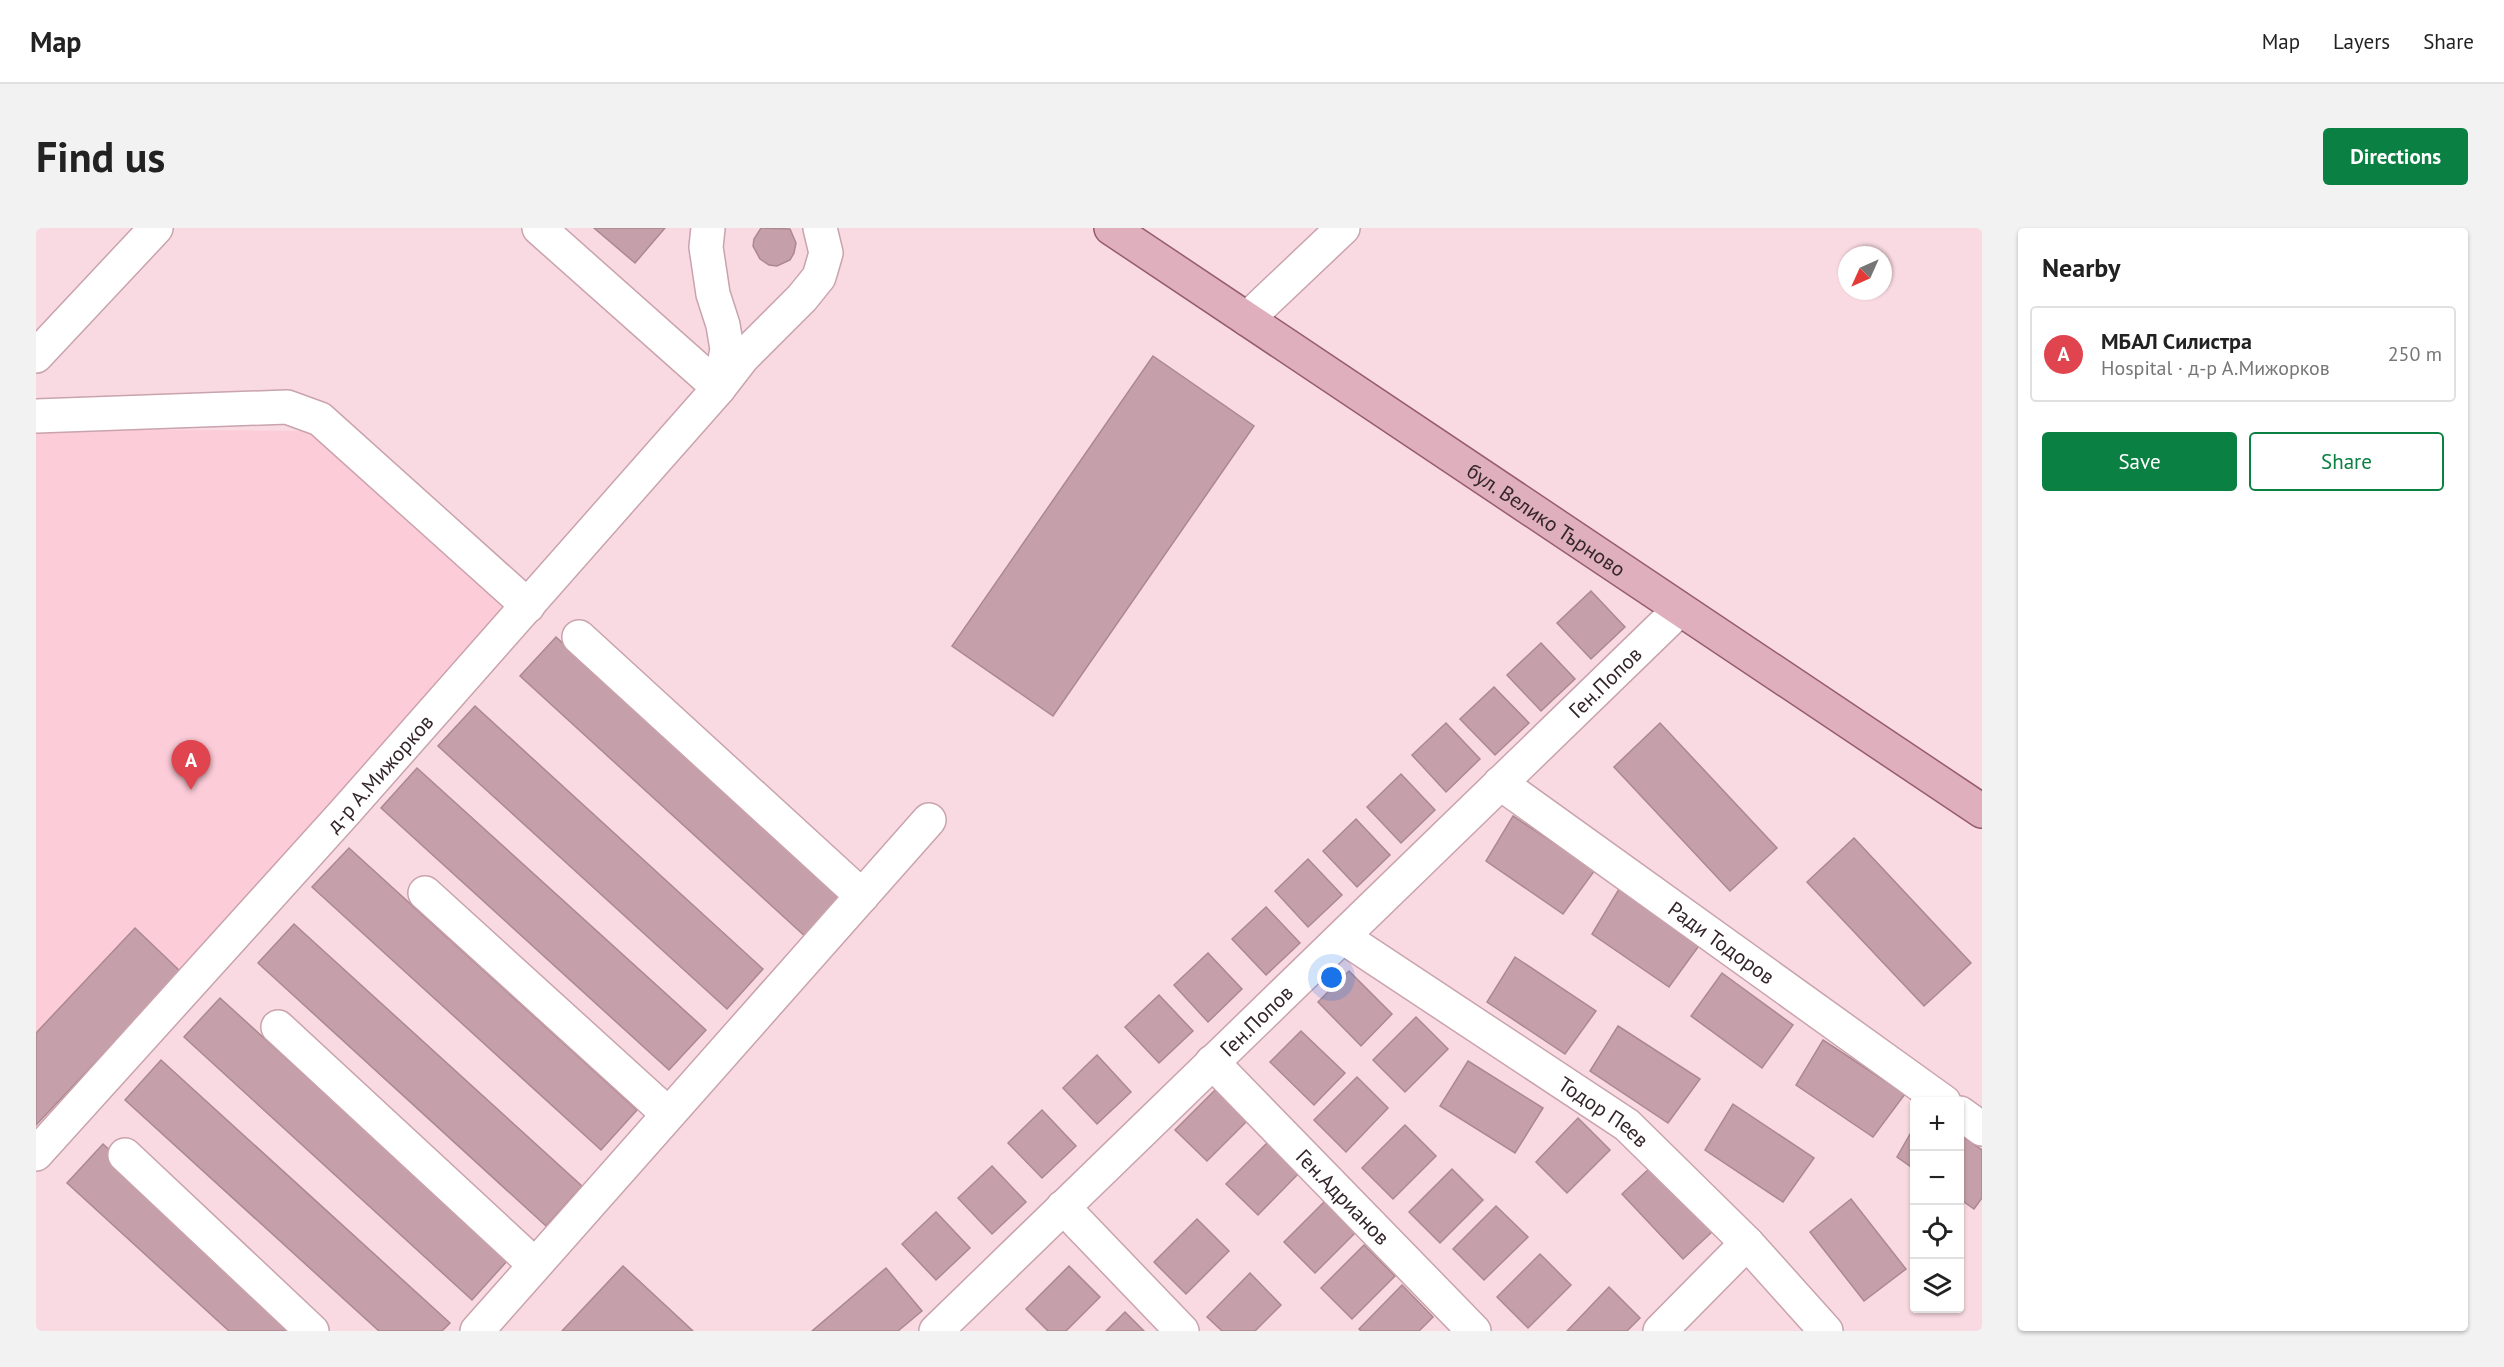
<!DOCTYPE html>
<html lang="en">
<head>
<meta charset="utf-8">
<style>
	:root { --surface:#fff; --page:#f2f2f2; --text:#222; --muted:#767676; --line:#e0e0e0; --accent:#0b8043 }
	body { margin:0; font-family:"PT Sans",sans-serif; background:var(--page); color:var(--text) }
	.controls { position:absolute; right:18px; bottom:18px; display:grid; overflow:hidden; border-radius:6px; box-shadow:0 2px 4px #0004 }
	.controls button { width:54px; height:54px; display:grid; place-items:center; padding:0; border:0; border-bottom:2px solid var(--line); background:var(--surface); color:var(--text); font:30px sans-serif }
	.compass { position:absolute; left:1802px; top:18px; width:54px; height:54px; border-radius:50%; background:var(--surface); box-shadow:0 2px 4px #0004; rotate:225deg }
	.you { position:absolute; left:1296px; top:750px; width:21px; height:21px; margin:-15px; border:4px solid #fff; border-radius:50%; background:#1a73e8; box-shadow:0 0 0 9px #1a73e833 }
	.badge { display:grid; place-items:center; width:39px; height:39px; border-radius:50%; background:var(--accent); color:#fff; font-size:20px; font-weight:700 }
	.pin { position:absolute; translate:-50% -50px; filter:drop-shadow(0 2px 3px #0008) }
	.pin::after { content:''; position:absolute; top:32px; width:21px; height:18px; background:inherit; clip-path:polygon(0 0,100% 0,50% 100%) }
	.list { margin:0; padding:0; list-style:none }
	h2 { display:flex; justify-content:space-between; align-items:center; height:78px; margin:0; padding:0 24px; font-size:26px }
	h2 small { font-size:20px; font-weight:400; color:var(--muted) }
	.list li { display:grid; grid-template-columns:39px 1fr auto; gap:18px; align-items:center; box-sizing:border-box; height:96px; margin:0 12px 12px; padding:0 12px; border:2px solid var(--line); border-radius:6px }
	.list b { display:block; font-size:22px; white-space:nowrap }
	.list p { margin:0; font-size:20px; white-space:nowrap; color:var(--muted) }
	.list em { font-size:20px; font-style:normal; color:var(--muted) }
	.actions { display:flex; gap:12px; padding:18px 24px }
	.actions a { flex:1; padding:14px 0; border:2px solid var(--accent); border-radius:6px; text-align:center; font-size:21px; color:var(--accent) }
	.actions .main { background:var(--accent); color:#fff }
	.icon { flex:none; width:33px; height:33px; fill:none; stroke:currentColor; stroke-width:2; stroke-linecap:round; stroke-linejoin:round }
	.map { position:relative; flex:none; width:1946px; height:1103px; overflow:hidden; border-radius:6px }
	header { display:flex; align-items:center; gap:36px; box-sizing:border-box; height:84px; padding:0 30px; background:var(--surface); border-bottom:2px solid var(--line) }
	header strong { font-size:28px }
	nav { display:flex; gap:33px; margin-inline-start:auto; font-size:21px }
	.intro { display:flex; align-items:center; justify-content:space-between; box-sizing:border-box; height:144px; padding:0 36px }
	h1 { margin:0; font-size:42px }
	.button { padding:15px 27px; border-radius:6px; background:var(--accent); color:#fff; font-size:21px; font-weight:700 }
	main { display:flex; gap:36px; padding:0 36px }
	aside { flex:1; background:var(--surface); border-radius:6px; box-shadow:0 2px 4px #0004 }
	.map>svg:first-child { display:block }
	.built { fill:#fcccd8 }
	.building { fill:#c59fa9; stroke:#ac8891; stroke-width:1.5 }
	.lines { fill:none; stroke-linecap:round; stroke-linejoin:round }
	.minor-casing { stroke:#c9a3ad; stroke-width:36 }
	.major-casing { stroke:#955c6d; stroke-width:36 }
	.minor { stroke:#fff; stroke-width:33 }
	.major { stroke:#dfafbd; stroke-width:33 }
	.labels { text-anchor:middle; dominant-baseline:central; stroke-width:6; stroke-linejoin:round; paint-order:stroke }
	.street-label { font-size:21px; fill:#35262a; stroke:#fadae2 }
</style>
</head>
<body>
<header>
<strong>Map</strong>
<nav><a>Map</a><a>Layers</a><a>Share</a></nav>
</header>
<div class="intro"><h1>Find us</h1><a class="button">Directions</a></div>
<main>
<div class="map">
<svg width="1946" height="1103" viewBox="0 0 1946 1103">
	<rect width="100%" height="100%" fill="#fadae2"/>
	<path class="built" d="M0,201l282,2 194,177 -476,529z"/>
	<g class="building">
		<path d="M558,0h71l-30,35z"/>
		<path d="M725,0l29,1 6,14 -2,10 -4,7 -13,6 -8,-1 -9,-6 -7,-13 1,-7z"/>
		<path d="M1117,128l101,70 -201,290 -101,-70z"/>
		<path d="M1555,363l34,36 -34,32 -34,-36z"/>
		<path d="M520,409l288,263 -36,39 -288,-263z"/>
		<path d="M1505,415l34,36 -34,32 -34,-36z"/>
		<path d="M1458,459l35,36 -34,32 -35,-36z"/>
		<path d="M439,478l288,263 -36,40 -289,-263z"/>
		<path d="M1410,495l34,36 -34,33 -34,-37z"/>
		<path d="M1624,495l117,125 -47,43 -116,-124z"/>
		<path d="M381,540l289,262 -37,40 -288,-262z"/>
		<path d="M1365,546l34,36 -34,33 -34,-36z"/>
		<path d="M1477,588l82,54 -32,44 -77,-53z"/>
		<path d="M1320,591l34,36 -33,32 -34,-36z"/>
		<path d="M1818,610l117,125 -47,43 -117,-124z"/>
		<path d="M313,620l288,262 -36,40 -289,-263z"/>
		<path d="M1272,631l34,36 -34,32 -33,-36z"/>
		<path d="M1583,661l82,54 -32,44 -77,-53z"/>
		<path d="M1230,679l34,36 -34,32 -34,-36z"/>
		<path d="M258,696l288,262 -36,40 -288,-263z"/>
		<path d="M99,700l46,44 -145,153v-92z"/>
		<path d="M1172,725l34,36 -34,33 -34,-37z"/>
		<path d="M1479,729l81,54 -31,43 -78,-52z"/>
		<path d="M1313,743l43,43 -31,32 -43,-44z"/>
		<path d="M1686,745l71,52 -31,43 -71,-52z"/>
		<path d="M1123,767l34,36 -34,32 -34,-36z"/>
		<path d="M184,770l288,262 -36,40 -288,-263z"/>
		<path d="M1380,789l32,32 -43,43 -32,-32z"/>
		<path d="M1582,798l82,53 -32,44 -78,-52z"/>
		<path d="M1265,803l44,42 -31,32 -44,-43z"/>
		<path d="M1787,812l82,54 -32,43 -77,-52z"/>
		<path d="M1061,827l34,37 -34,32 -34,-36z"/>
		<path d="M125,832l289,263 -8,8h-63l-254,-231z"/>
		<path d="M1432,833l75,47 -28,45 -75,-47z"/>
		<path d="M1321,849l31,31 -42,44 -32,-32z"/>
		<path d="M1182,859l31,32 -42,42 -32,-31z"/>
		<path d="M1697,876l81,54 -31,44 -78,-52z"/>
		<path d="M1006,882l34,36 -34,32 -34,-35z"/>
		<path d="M1542,890l32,32 -43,43 -31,-31z"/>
		<path d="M1369,897l31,31 -43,43 -31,-31z"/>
		<path d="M1878,899v42l-17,-12z"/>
		<path d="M1924,907l22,15v48l-8,11 -14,-10z"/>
		<path d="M1233,913l31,31 -42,43 -32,-31z"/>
		<path d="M67,916l206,187h-80l-162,-148z"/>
		<path d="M956,938l34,36 -34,32 -34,-36z"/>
		<path d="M1616,938l61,65 -30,28 -61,-65z"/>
		<path d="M1416,941l31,31 -43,43 -31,-31z"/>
		<path d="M1291,971l31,31 -43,43 -31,-31z"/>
		<path d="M1815,971l55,70 -42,32 -54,-69z"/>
		<path d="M1460,978l32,31 -44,43 -31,-31z"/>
		<path d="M900,984l34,36 -34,32 -34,-36z"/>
		<path d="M1161,991l32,32 -43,43 -32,-32z"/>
		<path d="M1328,1017l31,31 -43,43 -31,-31z"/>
		<path d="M1504,1026l31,31 -43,43 -31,-31z"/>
		<path d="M587,1038l70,65h-131z"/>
		<path d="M1033,1038l31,31 -34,34h-18l-22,-22z"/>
		<path d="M850,1040l36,43 -24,20h-86z"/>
		<path d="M1214,1045l31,32 -26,26h-33l-15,-14z"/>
		<path d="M1366,1057l31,32 -14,14h-58l-2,-2z"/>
		<path d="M1573,1059l31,31 -13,13h-60z"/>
		<path d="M1089,1084l19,19h-38z"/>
	</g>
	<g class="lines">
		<g class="minor-casing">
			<g id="minor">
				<path d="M503,0l180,160"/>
				<path d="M672,0l-2,19 7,47 10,31 4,24 -7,37"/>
				<path d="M1211,91l96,-91"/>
				<path d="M0,128l120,-128"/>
				<path d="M0,188l251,-9 33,12 208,187"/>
				<path d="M543,409l283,259"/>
				<path id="s1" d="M1464,555l444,319"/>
				<path d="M389,665l243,221"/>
				<path id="s2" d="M1307,709l284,188 120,118 79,88"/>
				<path d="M242,799l256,237"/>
				<path id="s3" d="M1176,834l262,269"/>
				<path d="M1924,885l22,16"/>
				<path id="s4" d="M0,926l310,-343 373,-423 24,-31 59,-59 17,-21 7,-24 -6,-25"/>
				<path d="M89,927l187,176"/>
				<path d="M1027,979l119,124"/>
				<path d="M441,1103l452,-511"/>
				<path id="s5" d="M900,1103l743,-721"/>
				<path d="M1624,1103l87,-88"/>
			</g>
		</g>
		<g class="major-casing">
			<g id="major">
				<path id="s6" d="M1075,0l871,583"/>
			</g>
		</g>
		<use href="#minor" class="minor"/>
		<use href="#major" class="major"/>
	</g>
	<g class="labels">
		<g class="street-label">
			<text stroke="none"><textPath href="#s6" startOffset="524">бул. Велико Търново</textPath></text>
			<text stroke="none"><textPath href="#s5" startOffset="932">Ген.Попов</textPath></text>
			<text stroke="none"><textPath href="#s4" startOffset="513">д-р А.Мижорков</textPath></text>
			<text stroke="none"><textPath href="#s1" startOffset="273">Ради Тодоров</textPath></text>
			<text stroke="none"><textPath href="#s5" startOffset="446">Ген.Попов</textPath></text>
			<text stroke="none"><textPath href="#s2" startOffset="314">Тодор Пеев</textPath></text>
			<text stroke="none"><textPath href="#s3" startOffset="188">Ген.Адрианов</textPath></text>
		</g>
	</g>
</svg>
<div class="controls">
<button>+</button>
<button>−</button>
<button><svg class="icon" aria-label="locate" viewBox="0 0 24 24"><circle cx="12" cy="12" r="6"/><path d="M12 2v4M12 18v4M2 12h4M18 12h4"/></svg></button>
<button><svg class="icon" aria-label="layers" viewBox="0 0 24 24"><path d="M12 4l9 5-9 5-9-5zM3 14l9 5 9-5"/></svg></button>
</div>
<svg class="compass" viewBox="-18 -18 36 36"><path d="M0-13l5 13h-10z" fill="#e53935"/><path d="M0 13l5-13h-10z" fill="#767676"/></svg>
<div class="you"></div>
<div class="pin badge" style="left:155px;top:562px;background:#e0444e">A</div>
</div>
<aside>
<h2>Nearby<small></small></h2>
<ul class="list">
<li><span class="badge" style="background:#e0444e">A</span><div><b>МБАЛ Силистра</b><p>Hospital · д-р А.Мижорков</p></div><em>250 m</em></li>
</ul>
<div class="actions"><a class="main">Save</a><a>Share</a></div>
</aside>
</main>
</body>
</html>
